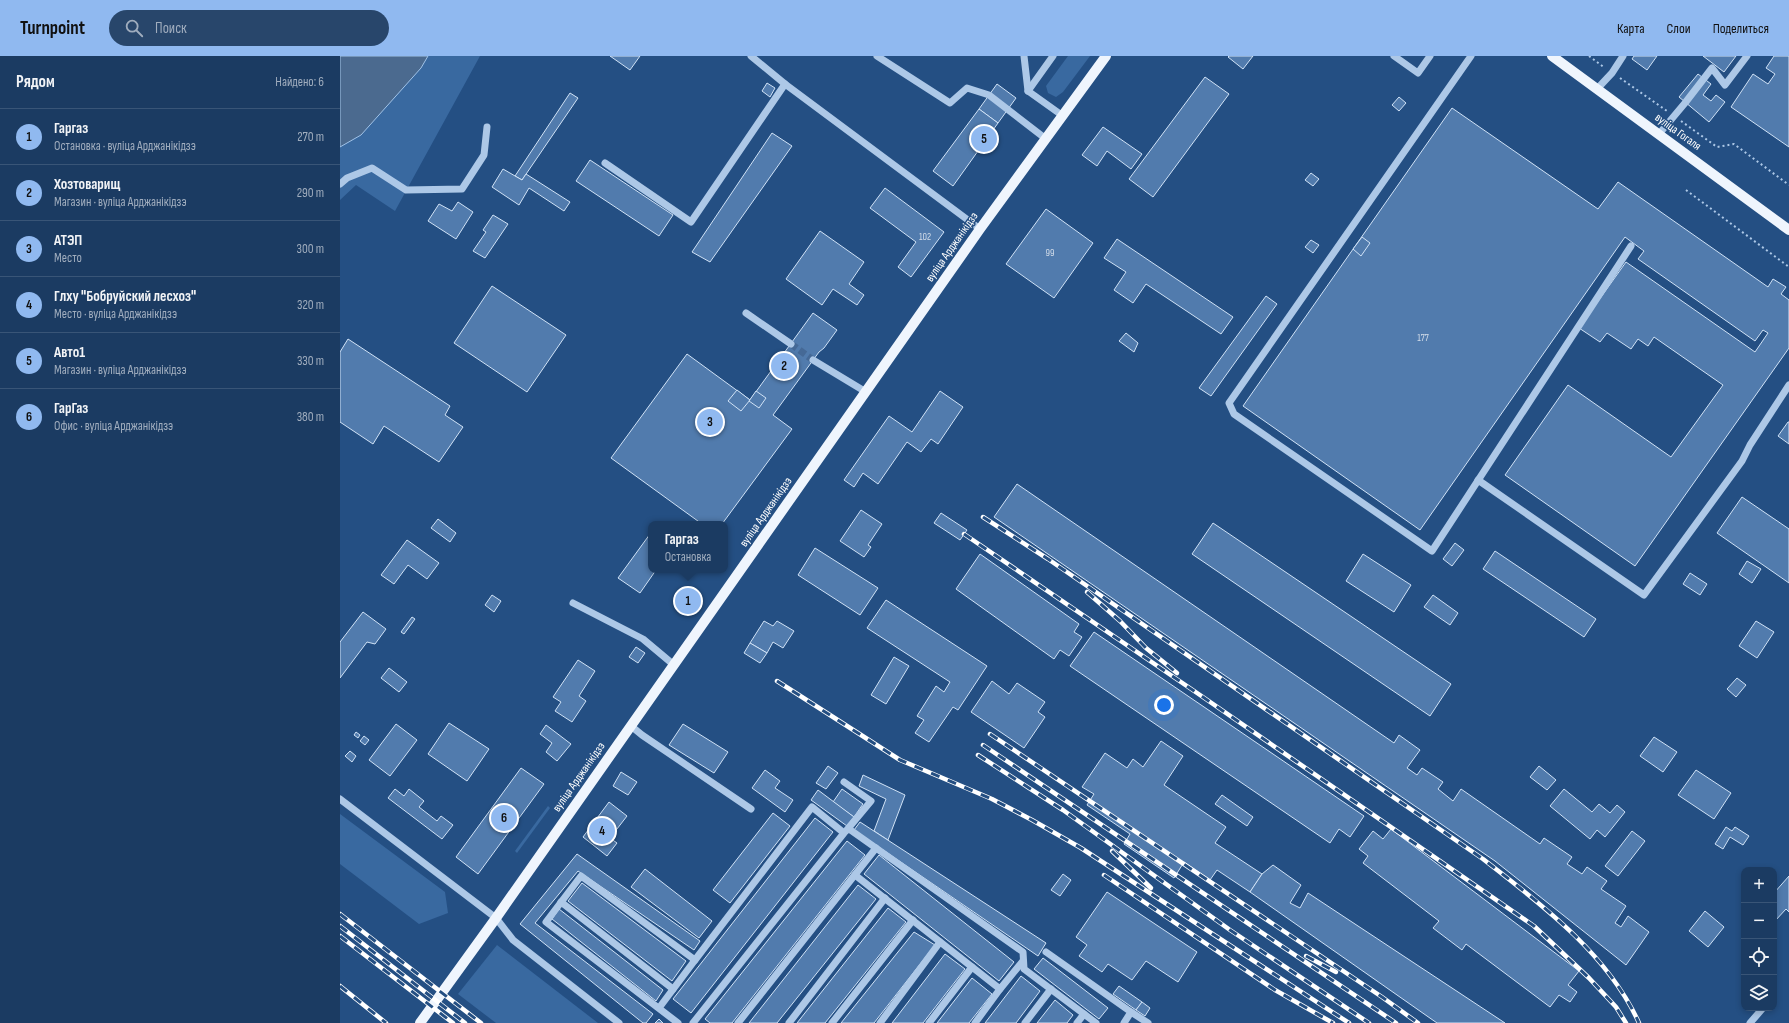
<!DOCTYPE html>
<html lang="ru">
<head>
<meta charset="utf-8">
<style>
	:root { --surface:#1b3b62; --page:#28466b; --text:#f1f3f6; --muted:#a0adbe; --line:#395577; --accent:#90b9f0 }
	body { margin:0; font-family:"Sofia Sans Condensed",sans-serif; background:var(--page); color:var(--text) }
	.controls { position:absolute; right:12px; bottom:12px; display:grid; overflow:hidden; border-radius:8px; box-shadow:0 2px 6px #0003 }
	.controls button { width:36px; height:36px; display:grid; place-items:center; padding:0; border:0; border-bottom:1px solid var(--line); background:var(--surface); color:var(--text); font:20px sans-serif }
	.you { position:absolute; left:824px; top:649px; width:14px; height:14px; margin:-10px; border:3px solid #fff; border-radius:50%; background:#1a73e8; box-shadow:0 0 0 6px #1a73e833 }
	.badge { display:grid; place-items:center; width:26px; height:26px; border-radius:50%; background:var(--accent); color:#111; font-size:13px; font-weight:700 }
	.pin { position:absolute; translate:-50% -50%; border:2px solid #fff; box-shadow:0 1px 4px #0006 }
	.popup { position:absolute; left:308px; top:465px; width:80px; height:52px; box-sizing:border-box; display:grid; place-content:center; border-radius:8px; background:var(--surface); filter:drop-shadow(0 1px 3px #0005); font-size:13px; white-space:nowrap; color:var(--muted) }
	.popup b { font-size:15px; color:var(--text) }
	.popup::after { content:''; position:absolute; left:50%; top:100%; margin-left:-8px; border:8px solid transparent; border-top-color:var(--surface) }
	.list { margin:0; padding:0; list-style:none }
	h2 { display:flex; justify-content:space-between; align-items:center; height:52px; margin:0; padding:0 16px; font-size:17px }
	h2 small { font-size:13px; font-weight:400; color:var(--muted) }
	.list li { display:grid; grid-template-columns:26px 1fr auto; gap:12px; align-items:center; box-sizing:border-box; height:56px; padding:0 16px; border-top:1px solid var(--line) }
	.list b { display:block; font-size:15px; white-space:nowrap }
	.list p { margin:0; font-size:13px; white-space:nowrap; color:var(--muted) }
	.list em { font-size:13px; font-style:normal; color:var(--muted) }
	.icon { flex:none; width:22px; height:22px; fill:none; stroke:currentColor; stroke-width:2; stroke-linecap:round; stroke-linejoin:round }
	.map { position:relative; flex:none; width:1449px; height:967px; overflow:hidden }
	header { display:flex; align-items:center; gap:24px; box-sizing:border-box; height:56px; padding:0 20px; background:var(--accent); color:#111 }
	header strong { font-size:19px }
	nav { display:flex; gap:22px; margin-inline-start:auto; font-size:14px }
	.search { width:280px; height:36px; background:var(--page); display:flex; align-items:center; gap:10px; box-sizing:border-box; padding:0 14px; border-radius:22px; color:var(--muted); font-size:15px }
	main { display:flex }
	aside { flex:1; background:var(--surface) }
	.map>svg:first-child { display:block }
	.green { fill:#3969a0 }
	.water { fill:#4b6a8f; stroke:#a1c3e8 }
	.building { fill:#517bad; stroke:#d0e2f6 }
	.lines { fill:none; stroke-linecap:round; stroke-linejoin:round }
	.minor-tunnel { stroke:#456996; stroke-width:7; stroke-dasharray:7 3.5; stroke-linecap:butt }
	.path { stroke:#adc8e7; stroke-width:2; stroke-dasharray:2 3; stroke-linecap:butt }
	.minor { stroke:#adc8e7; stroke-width:7 }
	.major { stroke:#eff5fd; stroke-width:10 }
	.rail-casing { stroke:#fff; stroke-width:4.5 }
	.rail { stroke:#244f83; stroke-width:3; stroke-dasharray:9; stroke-linecap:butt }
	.labels { text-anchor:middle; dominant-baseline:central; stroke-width:3; stroke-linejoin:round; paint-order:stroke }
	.number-label { font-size:10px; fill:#d4deea }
	.street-label { font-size:12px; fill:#fff; stroke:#244f83 }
</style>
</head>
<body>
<header>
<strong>Turnpoint</strong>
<div class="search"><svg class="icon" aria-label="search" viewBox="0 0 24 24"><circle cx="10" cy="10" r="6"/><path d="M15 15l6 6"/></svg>Поиск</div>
<nav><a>Карта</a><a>Слои</a><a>Поделиться</a></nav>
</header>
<main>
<aside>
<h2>Рядом<small>Найдено: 6</small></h2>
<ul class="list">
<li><span class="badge">1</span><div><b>Гаргаз</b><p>Остановка · вуліца Арджанікідзэ</p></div><em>270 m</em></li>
<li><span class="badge">2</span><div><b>Хозтоварищ</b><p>Магазин · вуліца Арджанікідзэ</p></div><em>290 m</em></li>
<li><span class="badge">3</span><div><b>АТЭП</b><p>Место</p></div><em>300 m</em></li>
<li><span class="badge">4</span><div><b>Глху &quot;Бобруйский лесхоз&quot;</b><p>Место · вуліца Арджанікідзэ</p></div><em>320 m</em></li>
<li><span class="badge">5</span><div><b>Авто1</b><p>Магазин · вуліца Арджанікідзэ</p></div><em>330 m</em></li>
<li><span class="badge">6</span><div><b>ГарГаз</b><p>Офис · вуліца Арджанікідзэ</p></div><em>380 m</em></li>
</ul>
</aside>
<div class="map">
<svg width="1449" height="967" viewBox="0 0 1449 967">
	<rect width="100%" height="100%" fill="#244f83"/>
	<g class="green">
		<path d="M0,0h140l-85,155 -39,-26 -16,15z"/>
		<path d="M728,0h22l-27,36 -7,5 -8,-4 -2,-7z"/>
		<path d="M208,750l2,2 -33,45 -2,-2z"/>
		<path d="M0,758l105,78 3,21 -29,11 -79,-60z"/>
		<path d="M157,889l101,78h-102l-38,-29z"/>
	</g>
	<path class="water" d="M0,0h88l-7,12 -60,67 -21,12z"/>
	<g class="building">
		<path d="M270,0h30l-10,14z"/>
		<path d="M889,0h24l-10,13 -15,-12z"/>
		<path d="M1294,0h23l-10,14 -15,-11z"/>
		<path d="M1363,0h33l-12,16z"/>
		<path d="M1434,0h15v91l-58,-40 22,-33 15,10 7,-10 -9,-6z"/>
		<path d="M1358,18l13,10 -8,11 8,6 5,-6 9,7 -16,20 -30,-25z"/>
		<path d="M865,21l24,17 -76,103 -24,-18z"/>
		<path d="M427,27l8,5 -5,9 -8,-6z"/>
		<path d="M657,28l19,14 -18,25 -19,-14z"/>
		<path d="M230,37l8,5 -56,82 -7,-4z"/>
		<path d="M1059,41l7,6 -7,8 -7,-6z"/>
		<path d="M1112,52l146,101 20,-27 150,105 5,-8 13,8 -5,7 8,6v48l-154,218 -130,-91 63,-90 103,72 52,-72 -69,-48 -6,9 -10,-7 -7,10 -24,-16 -7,9 -21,-14 47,-66 129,90 13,-19 -5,-3 -8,11 -117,-82 6,-8 -19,-14 -205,293 -177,-124z"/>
		<path d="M639,53l19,14 -45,63 -20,-15z"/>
		<path d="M763,71l39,27 -11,15 -24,-18 -10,15 -15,-11z"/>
		<path d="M432,77l20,13 -82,116 -18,-10z"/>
		<path d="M250,104l83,55 -14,21 -83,-55z"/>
		<path d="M163,113l19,11 4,-6 44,28 -6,9 -35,-23 -10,17 -27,-18z"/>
		<path d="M971,117l8,6 -6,7 -8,-6z"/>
		<path d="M545,132l59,44 -33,45 -13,-10 18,-25 -46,-34z"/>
		<path d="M118,146l15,10 -17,27 -28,-18 11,-17 13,7z"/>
		<path d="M706,153l47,34 -39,55 -48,-34z"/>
		<path d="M153,159l15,9 -23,34 -12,-7 13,-19 -3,-2z"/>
		<path d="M480,175l44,31 -15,22 15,11 -7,10 -24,-16 -11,16 -36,-26z"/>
		<path d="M1022,181l8,6 -9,13 -8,-7z"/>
		<path d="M777,183l116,78 -12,17 -75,-50 -13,19 -19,-13 12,-18 -22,-14z"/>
		<path d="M971,184l8,5 -6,8 -8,-6z"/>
		<path d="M152,230l74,49 -39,57 -73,-49z"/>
		<path d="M926,240l11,8 -66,92 -12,-8z"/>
		<path d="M473,257l24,17 -13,18 -5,4 -46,63 19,14 -70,95h-20l-91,-66 76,-104 63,46z"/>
		<path d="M786,277l12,10 -4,9 -15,-11z"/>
		<path d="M8,283l102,67 -5,9 18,12 -24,35 -55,-36 -11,18 -33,-22v-70z"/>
		<path d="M397,334l13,10 -9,11 -13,-10z"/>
		<path d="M416,335l10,7 -7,10 -10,-7z"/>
		<path d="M600,335l23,16 -25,37 -7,-5 -10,13 -14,-10 -29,42 -15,-11 -9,14 -10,-7 45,-64 23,16z"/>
		<path d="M1448,366h1v22l-11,-8z"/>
		<path d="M677,428l377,259 5,-8 21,15 -13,18 10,7 5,-7 21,14 -5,7 15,12 8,-12 79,55 4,-6 28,19 -5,7 15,10 5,-7 20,14 -6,8 25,17 -11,17 6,4 7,-11 21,16 -23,33 -131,-104 -501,-344z"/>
		<path d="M1402,441l47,32v54l-72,-50z"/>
		<path d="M521,454l21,14 -14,21 3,2 -7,10 -24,-16z"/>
		<path d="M601,457l26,17 -7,10 -26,-17z"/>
		<path d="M98,463l18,14 -6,9 -19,-14z"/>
		<path d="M873,467l238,161 -21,32 -238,-162z"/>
		<path d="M310,478l1,1v35h5l-16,23 -22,-15z"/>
		<path d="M67,484l32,23 -12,16 -19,-14 -14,19 -13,-9z"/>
		<path d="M1115,487l9,7 -12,16 -9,-7z"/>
		<path d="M475,492l63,40 -18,27 -62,-40z"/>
		<path d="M1155,495l101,68 -12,18 -101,-68z"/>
		<path d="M640,498l99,70 -5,8 8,5 -13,19 -9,-6 -6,9 -98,-70z"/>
		<path d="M1023,498l48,31 -17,27 -48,-31z"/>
		<path d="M1407,505l14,8 -9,14 -13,-9z"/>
		<path d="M1350,517l17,11 -7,11 -17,-11z"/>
		<path d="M152,539l9,6 -7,11 -9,-7z"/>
		<path d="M1093,539l25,18 -8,12 -26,-18z"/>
		<path d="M546,544l101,66 -29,44 -5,-3 -24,35 -14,-9 9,-13 -7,-4 19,-30 8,6 6,-10 -83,-54z"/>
		<path d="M23,556l23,17 -11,15 -8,-2 -27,36v-36z"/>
		<path d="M72,561l3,2 -11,15 -3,-2z"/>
		<path d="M424,565l9,5 4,-5 17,10 -11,17 -10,-6 -6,11 -17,-10z"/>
		<path d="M1416,565l18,11 -17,26 -18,-12z"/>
		<path d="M754,576l270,184 -14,21 -11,-8 -9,14 -260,-177z"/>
		<path d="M410,587l17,10 -7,10 -16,-10z"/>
		<path d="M296,591l9,6 -7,10 -9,-6z"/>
		<path d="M554,601l15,9 -23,38 -15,-9z"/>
		<path d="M238,604l17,11 -16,25 7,5 -14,21 -17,-11 6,-9 -8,-5z"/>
		<path d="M49,612l18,14 -8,10 -18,-14z"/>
		<path d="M1397,622l9,7 -10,12 -9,-8z"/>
		<path d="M652,625l17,13 8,-11 28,19 -7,10 7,5 -21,31 -53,-36z"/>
		<path d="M109,667l40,26 -22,32 -39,-27z"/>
		<path d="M56,668l21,16 -27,36 -21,-16z"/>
		<path d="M343,668l45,28 -14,21 -45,-28z"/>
		<path d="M206,669l25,19 -14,17 -11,-9 6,-9 -12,-9z"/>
		<path d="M16,676l4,3 -2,3 -4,-3z"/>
		<path d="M24,680l5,4 -4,5 -5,-4z"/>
		<path d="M1314,681l23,15 -14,20 -23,-16z"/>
		<path d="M821,685l22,15 -19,29 62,42 -11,16 47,31 -12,18 -33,-22 -7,10 -26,-18 -10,16 -50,-34 6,-10 -43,-29 7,-11 -12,-7 23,-34 22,15 6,-9 10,8z"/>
		<path d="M10,695l6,5 -4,6 -7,-6z"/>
		<path d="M488,710l10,7 -12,16 -10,-6z"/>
		<path d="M1199,710l17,14 -9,10 -17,-13z"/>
		<path d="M181,712l23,16 -66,90 -22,-17z"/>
		<path d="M425,714l15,11 -5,7 18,12 -8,12 -33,-24z"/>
		<path d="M1356,714l35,23 -17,26 -36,-24z"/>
		<path d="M281,716l16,10 -9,13 -15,-9z"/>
		<path d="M523,719l42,20 -17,45 -14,-9 12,-32 -27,-13z"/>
		<path d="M55,733l9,7 5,-7 15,12 -5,6 18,14 4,-5 12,9 -11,14 -54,-41z"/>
		<path d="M502,733l21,15 -9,13 -21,-15z"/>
		<path d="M1224,733l28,23 7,-8 11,9 7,-8 8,7 -20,25 -8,-7 -7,9 -40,-33z"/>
		<path d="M478,734l36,27 -7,9 -36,-26z"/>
		<path d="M882,739l31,22 -6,9 -32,-22z"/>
		<path d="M269,746l18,14 -17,22 7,5 -10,13 -24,-19z"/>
		<path d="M433,757l17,13 -60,77 -17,-13z"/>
		<path d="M475,762l18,14 -142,181 -18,-14z"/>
		<path d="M520,766l186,121 -8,13 -184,-126z"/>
		<path d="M1386,771l6,4 3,-4 14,9 -6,9 -13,-8 -7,12 -8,-5z"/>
		<path d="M1051,773l188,142 -11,14 9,7 -7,10 -11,-7 -9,12 -84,-63 -4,6 -29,-22 6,-7 -76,-58 5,-7 -9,-7 14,-18 10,8z"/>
		<path d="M1292,775l13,10 -27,35 -13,-10z"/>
		<path d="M507,785l18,14 -133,168h-22l-5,-4z"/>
		<path d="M237,798l123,87 -6,9 -116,-79 -43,52 118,91 -7,9h-3l-123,-99z"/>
		<path d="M539,799l135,107 -15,19 -135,-107z"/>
		<path d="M933,809l28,20 -11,18 10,5 8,-15 197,130h-68l-187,-131 12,-18z"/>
		<path d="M305,813l67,52 -13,17 -68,-51z"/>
		<path d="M723,818l8,6 -11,16 -9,-6z"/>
		<path d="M1449,820v36l-3,-3 -11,12 -1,-28z"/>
		<path d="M242,827l104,78 -14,20 -104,-80z"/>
		<path d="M518,829l18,14 -99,124h-28z"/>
		<path d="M767,836l90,60 -19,30 -32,-21 -14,19 -24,-16 -6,8 -23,-16 8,-11 -11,-8z"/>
		<path d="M548,852l18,14 -81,101h-28z"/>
		<path d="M219,853l104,81 -7,11 -104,-82z"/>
		<path d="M1365,855l19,16 -16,20 -19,-16z"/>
		<path d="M574,876l21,13 -61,78h-33z"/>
		<path d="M605,898l20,15 -42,54h-31z"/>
		<path d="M703,902l65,50 -9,11 -65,-50z"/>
		<path d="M681,920l19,15 -24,32h-31z"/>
		<path d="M632,922l20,16 -23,29h-32z"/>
		<path d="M779,930l23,16 -6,8 -23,-16z"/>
		<path d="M715,944l18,15 -6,8h-30z"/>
		<path d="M802,946l8,6 -5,8 -9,-6z"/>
		<path d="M319,963l4,4h-8z"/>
	</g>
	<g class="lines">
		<path class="minor-tunnel" d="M451,288l22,16"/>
		<g class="path">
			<path d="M1249,0l16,12"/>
			<path d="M1280,22l47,33"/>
			<path d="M1341,65l36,26 17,-3 55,41"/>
			<path d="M1346,134l103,77"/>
		</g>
		<g class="minor">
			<path d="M411,0l34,28 195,145"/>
			<path d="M537,0l73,47 17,-15 22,7 57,44"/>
			<path d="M684,0l4,35"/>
			<path d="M713,0l-25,35 35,25"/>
			<path d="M1054,0l24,17 12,-17"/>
			<path d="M1131,0l-242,347 5,11 198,137 199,-305"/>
			<path d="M1257,33l15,-16 11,-17"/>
			<path d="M1319,78l26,-31 27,-35 13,17 22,-29"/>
			<path d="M265,107l86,59 94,-138"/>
			<path d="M0,128l7,-6 25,-10 34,22 56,-1 22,-34 3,-28"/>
			<path d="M406,257l45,31"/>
			<path d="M473,304l53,32"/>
			<path d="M1138,424l166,115 98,-134 8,-16 39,-60"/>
			<path d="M233,547l70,36 31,26"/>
			<path d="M291,670l11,9 109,74"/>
			<path d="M504,726l27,19 -25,30"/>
			<path d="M0,743l156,119 17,22 106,83"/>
			<path d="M509,773l174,123 1,17 72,54"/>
			<path d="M515,819l145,114 23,-28"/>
			<path d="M221,846l112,87"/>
			<path d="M706,896l85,60 -7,11"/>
			<path d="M319,952l36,-48 -114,-84 -35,46 132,101"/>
			<path d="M791,956l17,11"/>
			<path d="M353,967l151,-190 -32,-26 -117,153"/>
			<path d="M398,967l138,-175"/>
			<path d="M449,967l96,-125"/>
			<path d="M492,967l81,-103"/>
			<path d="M540,967l60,-81"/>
			<path d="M589,967l43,-56"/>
			<path d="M635,967l25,-34"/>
			<path d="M685,967l26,-34"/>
			<path d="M737,967l7,-9"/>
			<path d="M1410,967l13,-15"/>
		</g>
		<g class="major">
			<path d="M1212,0l237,174"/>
			<path d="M80,967l76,-105 484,-689 126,-173"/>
		</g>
		<g class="rail-casing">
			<g id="rail">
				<path d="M643,461l65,42 435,300c58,45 125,95 156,164"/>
				<path d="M624,478l236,161 334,231 55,52 27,29 10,16"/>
				<path d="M747,536l33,29 26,27 31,25"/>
				<path d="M437,625l123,79 92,39 40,21 49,28 268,175"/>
				<path d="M650,678l392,263 36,26"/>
				<path d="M643,689l413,278"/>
				<path d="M638,699l85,55 167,120 139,93"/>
				<path d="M772,795l39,37"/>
				<path d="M764,819l171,115 58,33"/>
				<path d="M0,858l141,109"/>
				<path d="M0,870l125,97"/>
				<path d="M0,880l113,87"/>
				<path d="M966,900l30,16"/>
				<path d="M0,930l46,37"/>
			</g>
		</g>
		<use href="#rail" class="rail"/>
	</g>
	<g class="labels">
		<g class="number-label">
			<text x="585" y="181">102</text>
			<text x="710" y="197">99</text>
			<text x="1083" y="282">177</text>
		</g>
		<g class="street-label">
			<text transform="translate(1338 76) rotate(36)">вуліца Гогаля</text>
			<text transform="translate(612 191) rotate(-55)">вуліца Арджанікідзэ</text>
			<text transform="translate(426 456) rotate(-55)">вуліца Арджанікідзэ</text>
			<text transform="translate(239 721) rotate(-55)">вуліца Арджанікідзэ</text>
		</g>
	</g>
</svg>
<div class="controls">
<button>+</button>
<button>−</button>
<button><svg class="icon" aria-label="locate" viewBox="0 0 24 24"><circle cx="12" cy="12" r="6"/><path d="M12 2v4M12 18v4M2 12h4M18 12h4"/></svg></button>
<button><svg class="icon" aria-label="layers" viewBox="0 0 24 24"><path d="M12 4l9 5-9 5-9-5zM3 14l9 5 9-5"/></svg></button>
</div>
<div class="you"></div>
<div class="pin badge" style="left:348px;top:545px">1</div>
<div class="popup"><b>Гаргаз</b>Остановка</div>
<div class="pin badge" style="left:444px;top:310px">2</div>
<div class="pin badge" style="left:370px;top:366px">3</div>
<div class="pin badge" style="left:262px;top:775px">4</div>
<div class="pin badge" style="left:644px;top:83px">5</div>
<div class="pin badge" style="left:164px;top:762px">6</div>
</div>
</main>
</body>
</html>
